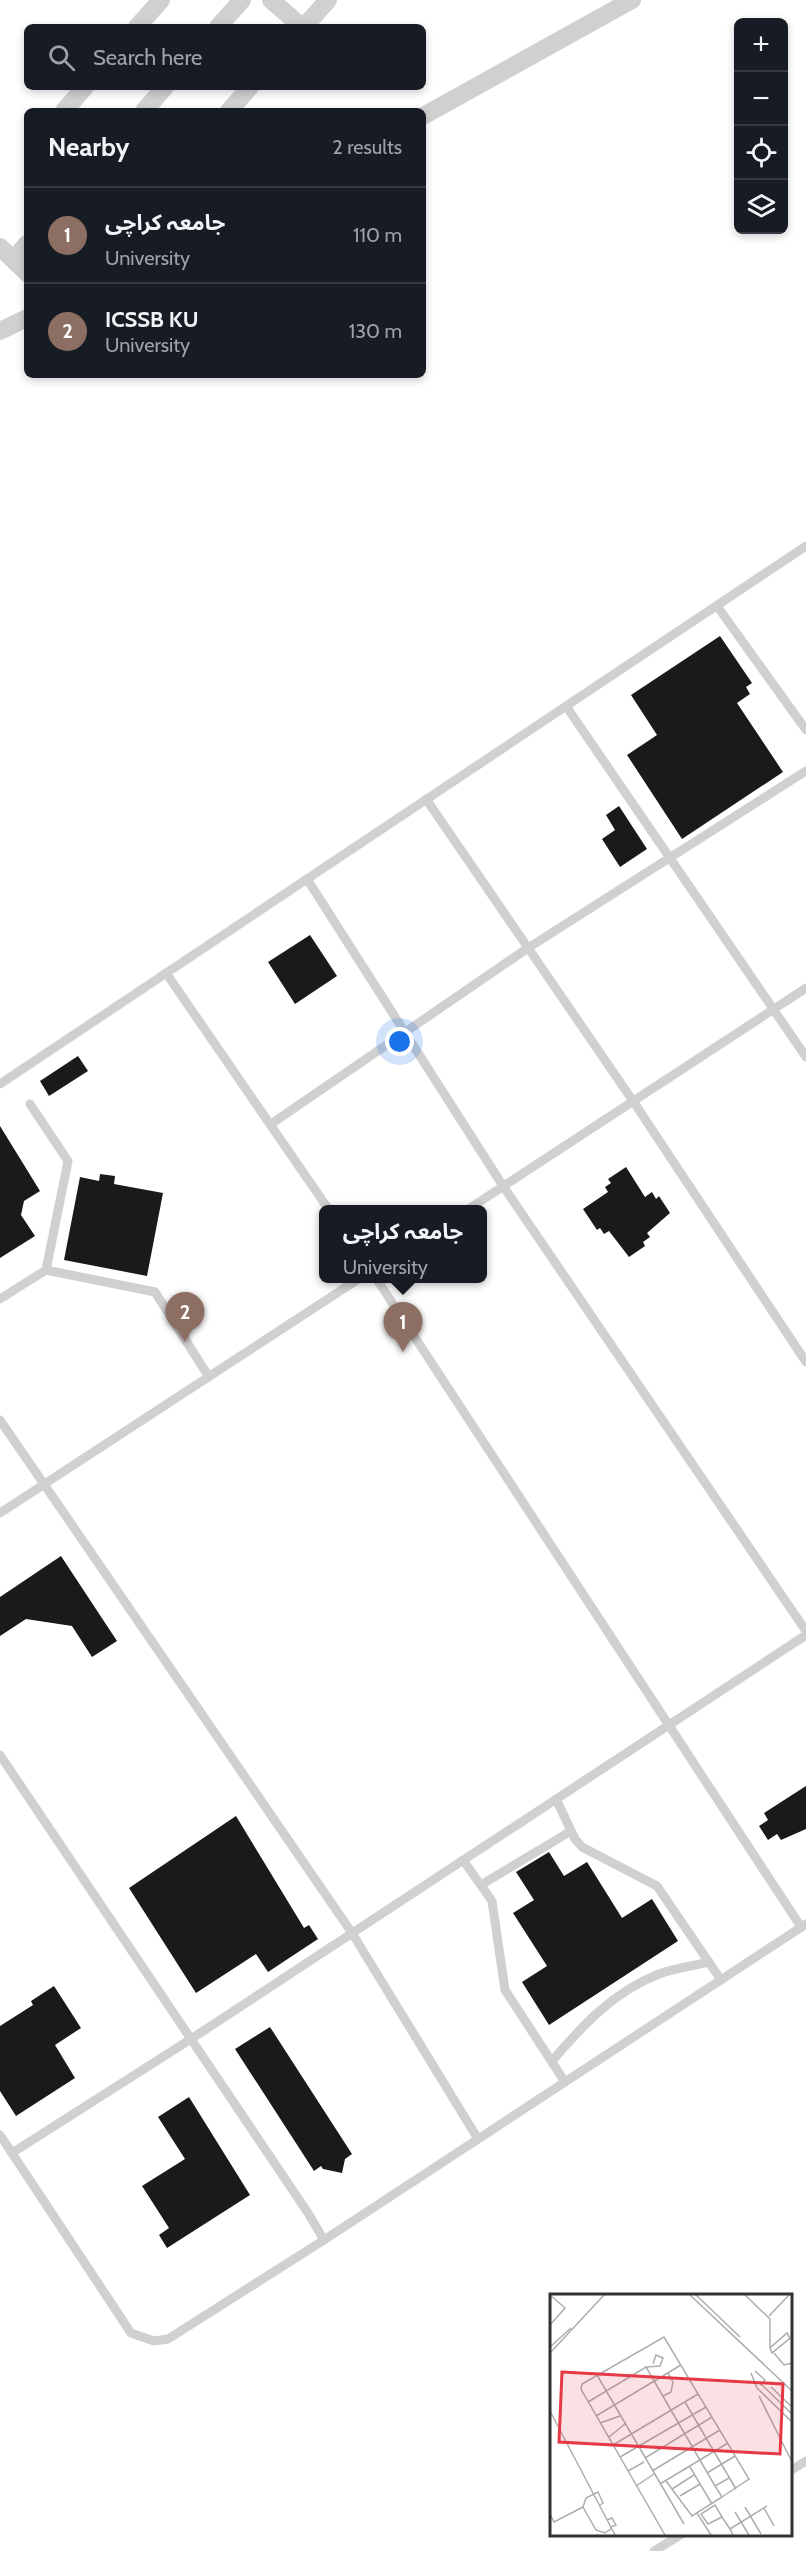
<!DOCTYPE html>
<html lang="en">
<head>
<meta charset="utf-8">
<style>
	:root { --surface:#171b24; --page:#242831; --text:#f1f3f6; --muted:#9ea1a6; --line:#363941; --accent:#b45309 }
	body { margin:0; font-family:Cabin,"Noto Sans Arabic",sans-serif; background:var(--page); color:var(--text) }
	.controls { position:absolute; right:18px; top:18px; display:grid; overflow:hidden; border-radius:9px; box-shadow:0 3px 9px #0003 }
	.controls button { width:54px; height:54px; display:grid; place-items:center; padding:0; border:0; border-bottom:2px solid var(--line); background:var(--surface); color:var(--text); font:30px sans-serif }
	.you { position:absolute; left:400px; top:1042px; width:21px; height:21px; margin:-15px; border:4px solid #fff; border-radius:50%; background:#1a73e8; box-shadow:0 0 0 9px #1a73e833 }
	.badge { display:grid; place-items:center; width:39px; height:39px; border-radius:50%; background:var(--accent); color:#fff; font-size:20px; font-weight:700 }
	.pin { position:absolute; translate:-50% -50px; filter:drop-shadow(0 2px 3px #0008) }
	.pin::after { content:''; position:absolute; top:32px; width:21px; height:18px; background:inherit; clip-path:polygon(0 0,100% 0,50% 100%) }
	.popup { position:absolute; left:319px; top:1205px; width:168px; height:78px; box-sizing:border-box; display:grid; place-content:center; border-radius:9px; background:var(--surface); filter:drop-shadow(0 2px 4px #0005); font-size:20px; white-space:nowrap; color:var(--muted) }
	.popup b { font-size:22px; color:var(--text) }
	.popup::after { content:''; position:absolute; left:50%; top:100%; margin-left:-12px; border:12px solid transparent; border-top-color:var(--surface) }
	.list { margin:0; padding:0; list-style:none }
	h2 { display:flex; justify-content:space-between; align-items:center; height:78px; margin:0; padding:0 24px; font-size:26px }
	h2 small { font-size:20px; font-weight:400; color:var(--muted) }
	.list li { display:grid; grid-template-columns:39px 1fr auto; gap:18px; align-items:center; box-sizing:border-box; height:96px; padding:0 24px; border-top:2px solid var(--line) }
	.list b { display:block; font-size:22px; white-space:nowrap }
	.list p { margin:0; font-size:20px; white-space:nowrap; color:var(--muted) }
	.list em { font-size:20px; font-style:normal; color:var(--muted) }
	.icon { flex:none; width:33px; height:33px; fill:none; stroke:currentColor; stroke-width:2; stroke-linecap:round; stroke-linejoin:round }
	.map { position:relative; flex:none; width:806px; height:2551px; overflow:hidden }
	.search { position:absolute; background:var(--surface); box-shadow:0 3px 9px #0003; left:24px; top:24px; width:402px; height:66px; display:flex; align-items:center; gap:15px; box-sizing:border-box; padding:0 21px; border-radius:9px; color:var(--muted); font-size:22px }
	.panel { position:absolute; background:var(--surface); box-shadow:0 3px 9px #0003; left:24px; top:108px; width:402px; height:270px; border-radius:9px }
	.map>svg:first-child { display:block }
	.building { fill:#1a1a1a }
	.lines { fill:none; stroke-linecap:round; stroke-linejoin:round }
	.lane { stroke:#d0d0d0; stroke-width:9 }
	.street { stroke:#d0d0d0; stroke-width:18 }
	.inset-road { fill:none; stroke:#adadad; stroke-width:1.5 }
	.view { fill:#e63946; fill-opacity:0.15; stroke:#e63946; stroke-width:3 }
	.inset-edge { fill:none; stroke:#333; stroke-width:3 }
</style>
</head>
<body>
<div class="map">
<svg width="806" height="2551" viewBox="0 0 806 2551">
	<rect width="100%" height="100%" fill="#fff"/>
	<g class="building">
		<path d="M720,636l32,47 -6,4 4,7 -13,9 46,69 -101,67 -55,-84 30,-20 -26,-40z"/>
		<path d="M619,806l28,43 -27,18 -18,-28 13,-9 -9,-15z"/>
		<path d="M310,935l27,41 -42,28 -27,-42z"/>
		<path d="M78,1056l10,15 -39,25 -9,-15z"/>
		<path d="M0,1126l40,65 -16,10 -3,14 14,21 -35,22z"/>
		<path d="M626,1167l19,30 7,-5 4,7 3,-3 11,17 -23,20 3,4 -7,5 2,4 -16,11 -20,-26 -5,3 -4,-6 -3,2 -14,-21 25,-17 -3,-5 6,-4 -3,-4z"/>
		<path d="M100,1174l15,2 -1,8 49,9 -16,83 -83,-16 16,-83 19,4z"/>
		<path d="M61,1556l56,85 -25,16 -20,-31 -46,-7 -26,17v-39z"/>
		<path d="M806,1786v43l-25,11 -4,-6 -9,6 -9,-14 9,-6 -4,-7z"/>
		<path d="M236,1816l68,112 5,-3 9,14 -50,33 -12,-18 -60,39 -67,-105z"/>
		<path d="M549,1852l15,24 23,-14 35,56 30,-19 26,42 -129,84 -27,-43 25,-16 -34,-53 21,-13 -18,-28z"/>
		<path d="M54,1986l27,42 -26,17 20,33 -59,38 -16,-25v-65l33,-21 -2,-4z"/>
		<path d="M270,2027l82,127 -7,5 -3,14 -19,-4 -2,-3 -7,5 -79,-122z"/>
		<path d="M189,2097l61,98 -83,53 -8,-13 10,-7 -27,-42 43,-27 -27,-42z"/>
	</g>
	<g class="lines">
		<g class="lane">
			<path d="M717,606l89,124"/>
			<path d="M566,706l240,351"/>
			<path d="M426,799l207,302 173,261"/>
			<path d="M307,879l196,307 303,445"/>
			<path d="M166,973l163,237"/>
			<path d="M0,1084l806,-538"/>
			<path d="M30,1104l38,57 -22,109"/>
			<path d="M271,1124l257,-176 278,-177"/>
			<path d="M467,1210l339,-222"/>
			<path d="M376,1278l425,649"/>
			<path d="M0,1299l46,-29 109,22 54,85"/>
			<path d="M0,1420l352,513 126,206"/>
			<path d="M0,1513l360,-235"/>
			<path d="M0,1755l308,458 16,27"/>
			<path d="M556,1799l19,40 7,8 75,39 64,94"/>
			<path d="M463,1860l29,41 13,89 60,92"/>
			<path d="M481,1885l90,-54"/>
			<path d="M552,2061c31,-36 61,-69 107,-87 16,-6 34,-8 50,-12"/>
			<path d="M0,2135l131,198 23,8 14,-2 156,-99 482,-316"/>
			<path d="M12,2153l179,-114 615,-404"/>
			<path d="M790,2471l16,-10"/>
			<path d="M654,2551l28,-17"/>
		</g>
		<g class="street">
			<path d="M271,0l31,27"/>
			<path d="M137,27l24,-27"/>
			<path d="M218,27l24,-27"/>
			<path d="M304,27l24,-27"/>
			<path d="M64,111l21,-24"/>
			<path d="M144,111l21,-24"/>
			<path d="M229,111l21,-24"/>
			<path d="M423,116l209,-116"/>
			<path d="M0,247l27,26"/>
			<path d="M14,259l13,-15"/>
			<path d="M0,331l27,-13"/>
		</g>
	</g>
	<g transform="translate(550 2294)">
		<rect width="242" height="242" fill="#fff"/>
		<path class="inset-road" d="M0,1l15,13 -15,17M140,1l102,96M146,1l44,42M195,1l25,24v29M219,22l20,-21M237,39l3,5 -18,15 -2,-5zM0,53l21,-19M0,59l54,-58M224,59l10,12 8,-2M96,73l69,119M205,77l10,9 -5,5M201,79l6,15 35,34M47,81l87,149M211,90l31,30M221,93l21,20M113,102l8,-4 2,-10 -5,-9M209,102l33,66M38,108l58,-35 14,-1 3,-8 -7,-3 -3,9M135,108l51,87M0,117l65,124M46,122l85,-51M50,129l20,-7M59,143l16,-13M63,151l85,-51M70,163l86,-50M95,164l67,-41M140,173l22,37M78,177l16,-9M102,177l68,-41M157,179l28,-17M116,187l26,35 30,-19 -7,-11 14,-8M110,190l68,-41M86,192l18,-12M122,195l22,-14M130,202l20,-12M50,211l3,-2 -5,-11 -12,6 -3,9 13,23 9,3 7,-5M195,213l16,27M214,214l10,18M185,218l14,23M147,219l14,22M0,220l4,8 29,-15M172,223l-14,7 -7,-10 14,-9 7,12 8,12 3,6M57,226l5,-2 4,7 -5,2M180,235l37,-23M115,241l-84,-146 1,-5 82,-47 85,142 -27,18"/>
		<path class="view" d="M12,78l221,12 -3,70 -221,-12z"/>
		<rect width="242" height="242" class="inset-edge"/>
	</g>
</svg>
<div class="controls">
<button>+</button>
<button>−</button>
<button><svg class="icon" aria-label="locate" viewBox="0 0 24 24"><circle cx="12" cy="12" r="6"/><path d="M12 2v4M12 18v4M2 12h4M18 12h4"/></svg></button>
<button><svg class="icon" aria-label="layers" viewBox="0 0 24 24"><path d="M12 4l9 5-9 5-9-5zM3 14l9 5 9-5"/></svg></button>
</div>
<div class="you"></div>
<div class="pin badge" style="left:403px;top:1352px;background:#8d6e63">1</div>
<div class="popup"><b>جامعہ کراچی</b>University</div>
<div class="pin badge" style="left:185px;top:1342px;background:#8d6e63">2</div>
<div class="search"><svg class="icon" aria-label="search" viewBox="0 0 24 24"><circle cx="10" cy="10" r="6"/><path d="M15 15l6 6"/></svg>Search here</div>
<section class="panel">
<h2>Nearby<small>2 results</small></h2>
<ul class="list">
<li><span class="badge" style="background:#8d6e63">1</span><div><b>جامعہ کراچی</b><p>University</p></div><em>110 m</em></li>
<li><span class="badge" style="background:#8d6e63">2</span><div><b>ICSSB KU</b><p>University</p></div><em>130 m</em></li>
</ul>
</section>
</div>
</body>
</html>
